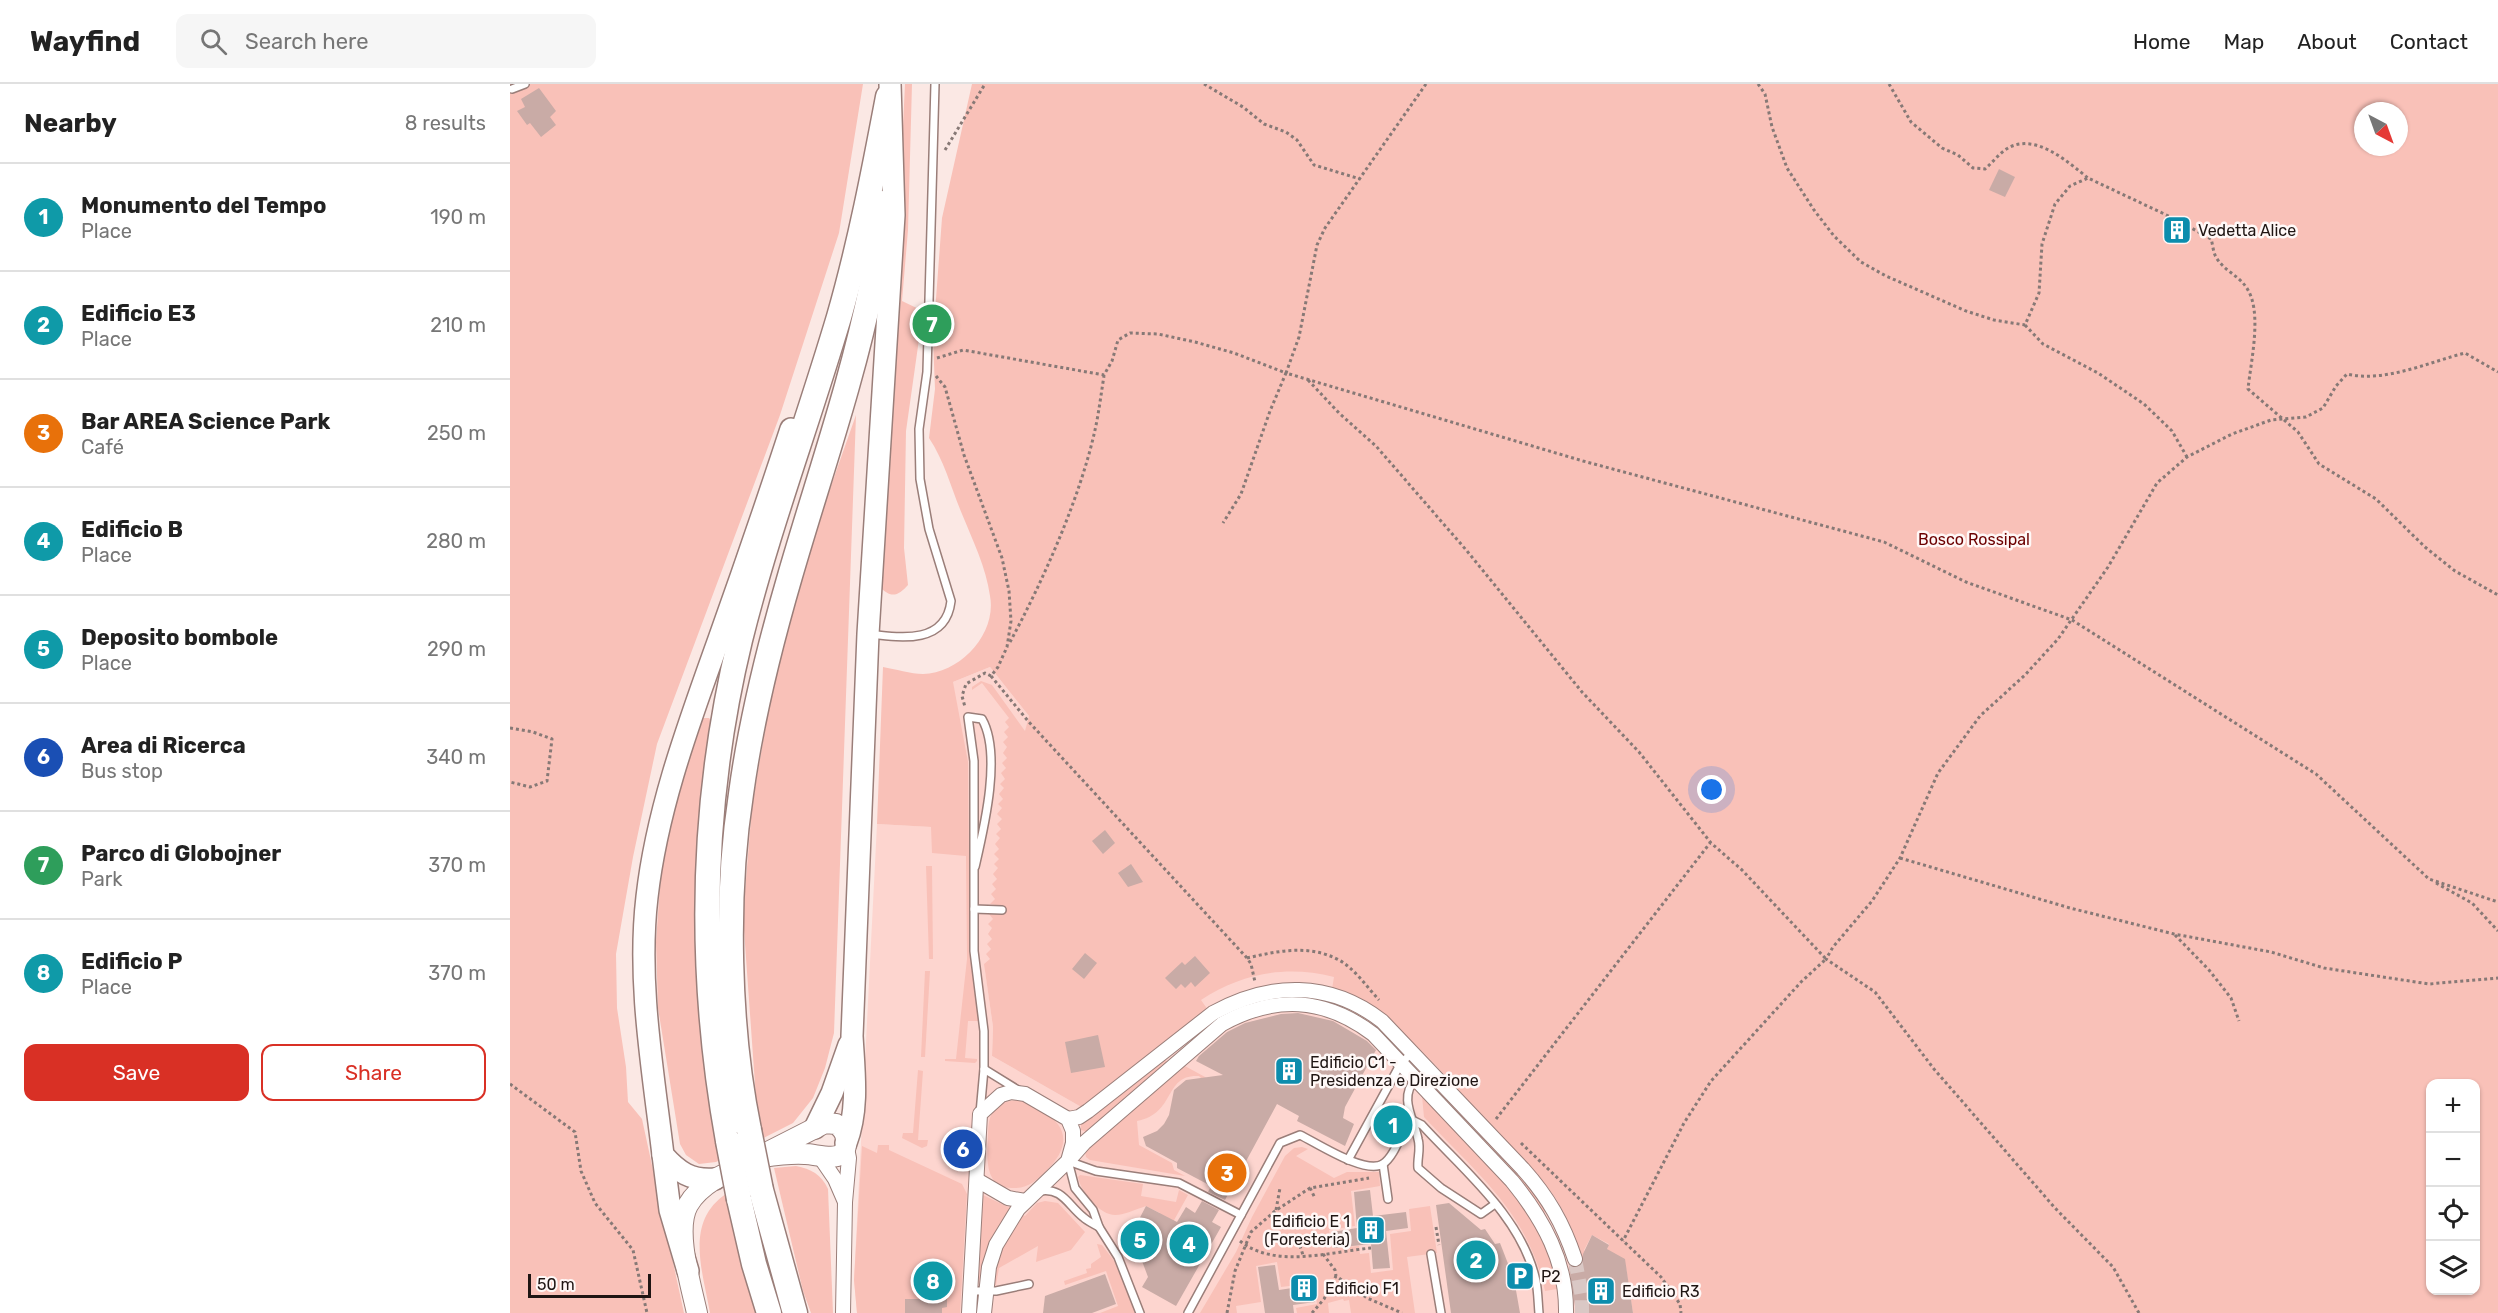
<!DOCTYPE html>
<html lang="en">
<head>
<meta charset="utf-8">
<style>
	:root { --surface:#fff; --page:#f6f6f6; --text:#222; --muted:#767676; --line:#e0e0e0; --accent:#d93025 }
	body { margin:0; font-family:Rubik,sans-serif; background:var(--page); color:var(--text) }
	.controls { position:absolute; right:18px; bottom:18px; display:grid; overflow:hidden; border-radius:12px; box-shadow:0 2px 4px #0004 }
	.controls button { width:54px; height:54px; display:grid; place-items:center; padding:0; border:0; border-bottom:2px solid var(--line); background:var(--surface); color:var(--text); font:30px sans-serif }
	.compass { position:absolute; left:1844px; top:18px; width:54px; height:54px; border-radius:50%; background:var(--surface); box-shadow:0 2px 4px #0004; rotate:139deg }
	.scale { position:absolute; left:18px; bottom:15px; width:123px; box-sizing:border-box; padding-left:6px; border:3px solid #1f1513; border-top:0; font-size:16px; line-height:21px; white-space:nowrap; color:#1f1513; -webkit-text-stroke:4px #fff8f7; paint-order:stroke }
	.you { position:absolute; left:1202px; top:706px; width:21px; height:21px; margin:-15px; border:4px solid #fff; border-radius:50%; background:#1a73e8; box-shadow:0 0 0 9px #1a73e833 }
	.badge { display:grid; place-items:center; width:39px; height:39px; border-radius:50%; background:var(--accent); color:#fff; font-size:20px; font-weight:700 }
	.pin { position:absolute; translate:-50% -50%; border:3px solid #fff; box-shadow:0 2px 6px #0006 }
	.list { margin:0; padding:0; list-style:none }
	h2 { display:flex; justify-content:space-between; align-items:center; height:78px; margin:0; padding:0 24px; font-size:26px }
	h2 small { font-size:20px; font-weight:400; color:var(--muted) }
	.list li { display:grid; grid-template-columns:39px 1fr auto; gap:18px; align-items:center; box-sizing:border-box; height:108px; padding:0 24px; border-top:2px solid var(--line) }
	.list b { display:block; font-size:22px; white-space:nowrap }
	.list p { margin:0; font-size:20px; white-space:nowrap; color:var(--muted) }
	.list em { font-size:20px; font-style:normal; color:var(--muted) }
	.actions { display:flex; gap:12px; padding:18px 24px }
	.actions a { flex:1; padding:14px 0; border:2px solid var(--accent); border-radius:12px; text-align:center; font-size:21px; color:var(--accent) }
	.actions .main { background:var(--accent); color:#fff }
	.icon { flex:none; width:33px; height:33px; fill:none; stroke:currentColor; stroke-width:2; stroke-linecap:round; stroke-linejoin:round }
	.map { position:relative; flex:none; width:1988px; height:1229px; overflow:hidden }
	header { display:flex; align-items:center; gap:36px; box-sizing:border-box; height:84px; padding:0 30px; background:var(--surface); border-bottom:2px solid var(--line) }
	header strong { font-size:28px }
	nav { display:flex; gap:33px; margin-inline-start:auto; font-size:21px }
	.search { width:420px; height:54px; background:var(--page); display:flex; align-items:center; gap:15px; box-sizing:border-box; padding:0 21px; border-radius:12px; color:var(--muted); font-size:22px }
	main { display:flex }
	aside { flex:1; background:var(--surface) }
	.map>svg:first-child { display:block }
	.built { fill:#fdd5cf }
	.green { fill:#f9c1b8; fill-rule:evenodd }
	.building { fill:#c9aba6 }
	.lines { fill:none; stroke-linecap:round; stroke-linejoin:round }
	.street-tunnel { stroke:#dac8c5; stroke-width:14; stroke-dasharray:14 7; stroke-linecap:butt }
	.lane-casing { stroke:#9a7e79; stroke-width:10 }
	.street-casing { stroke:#9a7e79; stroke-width:16 }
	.secondary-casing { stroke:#9a7e79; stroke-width:22 }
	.primary-casing { stroke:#9a7e79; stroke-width:24 }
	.highway-casing { stroke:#9a7e79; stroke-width:27 }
	.path { stroke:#877976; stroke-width:3; stroke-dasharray:3 3; stroke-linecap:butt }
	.lane { stroke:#fff; stroke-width:7 }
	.street { stroke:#fff; stroke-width:14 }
	.secondary { stroke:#fff; stroke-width:20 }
	.primary { stroke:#fff; stroke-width:21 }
	.highway { stroke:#fff; stroke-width:24 }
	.highway-bridge-casing { stroke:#9a7e79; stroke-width:27; stroke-linecap:butt }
	.highway-bridge { stroke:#fff; stroke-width:24 }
	.labels { text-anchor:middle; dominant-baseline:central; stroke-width:5; stroke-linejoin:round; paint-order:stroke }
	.poi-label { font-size:16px; fill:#1f1513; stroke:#fff8f7; text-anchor:start }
	.park-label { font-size:16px; fill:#6c0100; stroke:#fff8f7 }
</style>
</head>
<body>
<header>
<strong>Wayfind</strong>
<div class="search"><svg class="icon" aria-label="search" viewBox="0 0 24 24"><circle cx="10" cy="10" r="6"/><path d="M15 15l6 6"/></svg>Search here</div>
<nav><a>Home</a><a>Map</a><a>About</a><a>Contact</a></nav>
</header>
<main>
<aside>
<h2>Nearby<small>8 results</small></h2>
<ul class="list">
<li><span class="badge" style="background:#0f9aa8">1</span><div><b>Monumento del Tempo</b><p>Place</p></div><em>190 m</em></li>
<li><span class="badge" style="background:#0f9aa8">2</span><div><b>Edificio E3</b><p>Place</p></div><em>210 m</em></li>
<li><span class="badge" style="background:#e8710a">3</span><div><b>Bar AREA Science Park</b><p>Café</p></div><em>250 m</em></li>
<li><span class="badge" style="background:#0f9aa8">4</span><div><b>Edificio B</b><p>Place</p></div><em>280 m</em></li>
<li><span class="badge" style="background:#0f9aa8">5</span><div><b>Deposito bombole</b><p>Place</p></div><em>290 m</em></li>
<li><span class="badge" style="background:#1a4fb4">6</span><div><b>Area di Ricerca</b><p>Bus stop</p></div><em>340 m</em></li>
<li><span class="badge" style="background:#2e9e5b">7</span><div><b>Parco di Globojner</b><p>Park</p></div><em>370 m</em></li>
<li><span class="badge" style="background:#0f9aa8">8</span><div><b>Edificio P</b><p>Place</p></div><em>370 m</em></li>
</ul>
<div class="actions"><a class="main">Save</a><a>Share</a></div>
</aside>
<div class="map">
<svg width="1988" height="1229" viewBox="0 0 1988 1229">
	<rect width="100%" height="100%" fill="#fbe8e4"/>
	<path class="built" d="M480,583l39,49 -32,242 -12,11 8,58 -1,29 91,52 98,-93 53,-46 30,-7 87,17 299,298 5,36h-798l-3,-33 23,-456 55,3 21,-145z"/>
	<g class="green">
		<path d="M0,0h353l-24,149 -59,182 -123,329 -24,113 -17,97 1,54 9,59 2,35 14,17 42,194h-174z"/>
		<path d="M395,0h7l-4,146 -6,71 21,10 -17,120 -2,117 4,37c-9,10 -16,14 -27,3z"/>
		<path d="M462,0h1526v1229h-865l-7,-45 -19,-19 2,-5 -17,-9 -8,15 5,6 -8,2c-6,-20 -13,-41 -25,-59 -16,-25 -38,-43 -58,-64 -44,-49 -104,-126 -166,-146l2,-12c-48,-12 -91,-4 -133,23l7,10 -125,98 -91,-52 1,-29 -9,-63 6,-5 -4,-5 5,-5 -4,-5 5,-5 -4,-5 4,-6 -4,-4 5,-5 -4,-5 13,-1v-7l-12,-2 5,-5 -4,-5 5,-5 -4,-5 5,-5 -4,-5 5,-6 -4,-4 5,-5 -5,-5 5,-5 -4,-5 5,-6 -4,-4 5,-5 -4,-5 5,-5 -5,-5 5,-6 -4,-4 5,-5 -4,-5 5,-6 -4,-4 5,-5 -4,-6 5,-5 -4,-5 5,-5 -4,-5 4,-6 -4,-5 5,-5 -4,-5 5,-5 -4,-5 4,-4 -27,-35 -10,7v-3l9,-6 11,4 33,46 4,-15 -39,-49 -37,15 15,80 2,195 9,64h-11l-3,37 12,1v2l-2,2 -30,-2v-2h11l11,-100 -1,-103 -34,-3 -1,-26 -54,-3 6,-157c12,2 28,7 40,7 38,-1 74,-41 67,-78 -4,-29 -17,-55 -28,-82 -11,-26 -17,-52 -33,-76l6,-49 -2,-50 9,-121zM1853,27h36v36h-36zM1920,1000h46v206h-46z"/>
		<path d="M346,331l-22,618 -9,35 -12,30 -20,25 -77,39 -17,2 -13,-9 -6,-11 -22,-136 -2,-66 5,-71 9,-55 28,-89 5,-9h6l6,7c-23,104 -25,217 -13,323 4,31 12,63 19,94l37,-16 -15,-210 9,-110 21,-123 29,-115z"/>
		<path d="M416,782h6l1,93h-4z"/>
		<path d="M415,887h5l-5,86h-4z"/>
		<path d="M655,975l2,3 -1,3 -78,67 -7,-2v-8z"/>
		<path d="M673,981l35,19 -13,-2 -6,-6c-36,-2 -22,37 -62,45l2,24 33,18 2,7 11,6 -95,-16 -4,-3 -1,-6z"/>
		<path d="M908,984l103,109 26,34 -4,2 -126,-142z"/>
		<path d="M408,986l5,1 -5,69h10l-1,6 -5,2 -20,-10 1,-5h10z"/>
		<path d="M912,1012h2c60,64 134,123 136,217l-3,-24 -12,2c-17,-79 -69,-118 -121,-174z"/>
		<path d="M507,1016c9,1 17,7 25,11 28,16 27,37 5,59 -10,10 -19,19 -35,18 -28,0 -25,-31 -24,-50 0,-11 0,-22 8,-30 6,-6 13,-7 21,-8z"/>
		<path d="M368,1061h11v5l73,34 5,10 -7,119h-103l-3,-33 8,-134 15,7z"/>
		<path d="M792,1063l6,2 -12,7 38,22 13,-6h32l1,14 -29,5 4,35 -26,4 3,18 27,-2 1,8 9,-1 2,20 22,-3 -3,-36 21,-3 -2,-22 21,-3 7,47 -30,4 8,56h-64l-2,-13 -5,1 -1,-2 -15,4 1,10h-32l-1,-5 21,-4 -3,-21 -33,4 -4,-25 -21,4 5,36 -25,4 1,7h-37l36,-61 16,-35 33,-61 9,-8z"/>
		<path d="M286,1082c15,3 25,8 32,23l5,124h-22l-8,-22 -29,-123z"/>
		<path d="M570,1091l63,9 -2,12 35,6 3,-12 9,5 -35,63 7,-45 -14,-7c-26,9 -36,17 -56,-7 -6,-7 -10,-13 -12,-22z"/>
		<path d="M216,1110l34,119h-50c-7,-41 -26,-91 16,-119z"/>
		<path d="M473,1111l29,14 -30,69 -3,2 -2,-1z"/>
		<path d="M535,1117l13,2 27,29 -14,18 -35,12 2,-16 -39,22 -3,17 -4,1 6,-33 22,-39 5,2 12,-13z"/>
		<path d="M587,1160l5,1 13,17 20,51h-35l18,-7 -12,-35 -41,14 -1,-4 23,-8 -1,-4 5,-1v-4l10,-7z"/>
	</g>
	<g class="building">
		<path d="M29,4l17,23 -6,6 6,8 -15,12 -11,-14 -3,2 -10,-14 8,-4 -4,-8z"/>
		<path d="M1489,85l16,8 -10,20 -16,-7z"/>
		<path d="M595,746l10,13 -12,11 -11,-13z"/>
		<path d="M621,780l12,18 -15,5 -10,-14z"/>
		<path d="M575,869l12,10 -13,16 -12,-10z"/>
		<path d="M685,872l15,17 -15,14 -4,-5 -6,6 -4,-4 -5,5 -11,-11 17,-16 3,3z"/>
		<path d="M788,929l35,8 34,20 9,9 -31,57 -2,11 11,6 -9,22 -48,-25 2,-5 -22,-12 -52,96 -17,-8 3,-6 -34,-18v-5l-31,-17 -3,-9 14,-6 7,-7 5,-9 5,-25 12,-10 37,-5 -27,-14 3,-5 28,-24 18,-9 36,-9z"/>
		<path d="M588,951l7,32 -34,6 -6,-31z"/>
		<path d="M436,1058l21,1 -1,13 -20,-2z"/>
		<path d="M860,1106l3,26 33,-4 2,16 -22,3 4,37 -17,1 -2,-25 -37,4 -2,-16 25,-4 -3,-36z"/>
		<path d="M692,1117l17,9 -7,12 9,5 -45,79 -34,-19 6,-10 -18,-48 5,-2 11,-21 31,16 9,-15 9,6z"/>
		<path d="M939,1119l32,27 4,-1 10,15 5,-1 14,36 6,34h-69l-15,-108z"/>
		<path d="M1082,1151l17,10 -2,4 18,10 8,54h-57l-7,-47 8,2 5,-4 1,-10z"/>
		<path d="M437,1181v42l-5,1v5h-37v-14h14v-33z"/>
		<path d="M765,1181l4,25 33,-5 3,17 -22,3 1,8h-29l-7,-46z"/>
		<path d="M595,1190l11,30 -24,9h-49l2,-17z"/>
	</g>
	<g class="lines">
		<path class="street-tunnel" d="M1065,1175l7,38v16"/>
		<g class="lane-casing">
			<g id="lane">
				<path d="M2,5l13,-5"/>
				<path d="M360,550c32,4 76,10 81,-33l-22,-72 -9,-50 -1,-50 8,-57 8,-288"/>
				<path d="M465,783c9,-39 27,-113 7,-148l-14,-2 6,44v190l10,80v38l-4,44"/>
				<path d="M464,825l28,1"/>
				<path d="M474,985l34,21"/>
				<path d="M906,995c-18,18 -2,40 2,60 3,10 -1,19 0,29l23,20 40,26 14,-10"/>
				<path d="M900,1035l12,6c42,46 100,92 114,156 2,10 2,21 3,32"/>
				<path d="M838,1076l53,-97 12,-11"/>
				<path d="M873,1080l5,35"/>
				<path d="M530,1107c22,-4 28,14 43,26 4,4 11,7 16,10"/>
				<path d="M921,1170l10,59"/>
				<path d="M460,1207h26l33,-7"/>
				<path d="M630,1229l-22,-56 -19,-30 -6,-17 -18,-22 -7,-27 28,10 83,12 62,32"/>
				<path d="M678,1229l92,-170 20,-8c17,8 65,40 83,29 13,-9 18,-33 27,-45"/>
			</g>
		</g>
		<g class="street-casing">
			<g id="street">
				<path d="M558,1035l11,-2 9,-6 125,-98c57,-31 116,-33 169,8l141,148c25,28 40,54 52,90"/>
				<path d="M310,1073l15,22 10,23"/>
				<path d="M558,1077l16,-18 138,-119c53,-29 102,-27 151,10l139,147c31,38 55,81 54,132"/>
				<path d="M467,1096l31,18 17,3"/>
				<path d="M333,1229l2,-111 4,-44 -3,-15"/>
				<path d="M459,1229l11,-199 21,-19 10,-3 14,2 43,25 5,12v12l-5,18 -50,48 -22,36 -7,22 -5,46"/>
			</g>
		</g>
		<g class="secondary-casing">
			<path id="secondary" d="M187,1229c-6,-28 -23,-83 -9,-108 6,-11 16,-19 27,-26l110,-56 11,1c6,4 10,9 10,16 2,26 -27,14 -41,14 -14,-1 -29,1 -43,3"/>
		</g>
		<g class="primary-casing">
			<g id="primary">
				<path d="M305,1044l17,-35 17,-48"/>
				<path d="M336,1059c13,-34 8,-71 6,-107l16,-402 26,-419 -4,-131"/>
				<path d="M153,1071l7,55 18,61"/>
				<path d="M205,1095c-24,2 -37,-7 -52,-24 -10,-85 -26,-173 -16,-258 10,-89 42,-174 72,-258 25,-70 49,-140 72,-210"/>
			</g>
		</g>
		<g class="highway-casing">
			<g id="highway">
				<path d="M239,1046c-21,-102 -24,-233 -8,-336 10,-74 28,-146 49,-218 28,-97 62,-193 82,-292 5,-27 7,-54 9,-81"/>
				<path d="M218,1057c-30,-167 -28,-336 12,-501 27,-109 67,-215 99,-323 21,-73 35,-146 49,-220"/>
				<path d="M251,1106l34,123"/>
				<path d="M229,1115l15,65 15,49"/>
			</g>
		</g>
		<g class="path">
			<path d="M694,0l39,23 21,17 22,8 11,8 17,25 46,14"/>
			<path d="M916,0l-101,144 -8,17 -18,92 -13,36 297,88 301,81 82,40 106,38 244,154 113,105 69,23"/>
			<path d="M1248,0l7,10 7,33 15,41 27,42 20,26 27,26 25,14 80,35 28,9 31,5 14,-32 3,-49 13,-40 15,-18 18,-8 89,42 34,19c2,6 2,13 5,18 7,13 22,18 30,30 17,23 5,73 2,102l50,43 21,32 57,35 49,48 30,24 43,24"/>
			<path d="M1379,0l22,38 31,26 16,7 15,13 12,1c7,-6 13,-14 20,-19 28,-20 63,12 83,28"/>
			<path d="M435,66l40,-66"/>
			<path d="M1515,241l18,19 55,29 46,31 28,27 15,26"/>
			<path d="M427,274l26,-8 141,25 8,-14 6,-21 12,-7 28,1 37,8 39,11 52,20 -16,38 -29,83 -18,29"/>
			<path d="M426,292l9,11 19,68 38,103 7,33 2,30 -4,26 -9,20 -7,9 -6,-3 -19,11 -4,12 3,11"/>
			<path d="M798,296l31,33 37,33 91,105 115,141 57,60 72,91 31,27 84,89 -25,23 -90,99 -27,42 -61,118"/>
			<path d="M500,558c33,-61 70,-144 85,-212 4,-18 6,-36 9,-54"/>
			<path d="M481,592l37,45 219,237 4,6 4,18"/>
			<path d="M0,644l23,4 19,7 -5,42 -17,6 -20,-5"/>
			<path d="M1390,774l170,50 104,26 97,18 53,16 105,16 69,-6"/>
			<path d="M1926,799l36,20 26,28"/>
			<path d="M1665,851l34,35 22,28 8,23"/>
			<path d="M737,874c31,-7 62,-14 92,2 15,8 28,27 40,40"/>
			<path d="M0,1000l65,48 6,39 14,32 38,47 14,63"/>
			<path d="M986,1035l214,-276"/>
			<path d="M1011,1059l140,134 19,27 1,9"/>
			<path d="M800,1104l5,10"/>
			<path d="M766,1126l4,-22"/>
			<path d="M926,1143l3,18"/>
			<path d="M788,1156l5,15"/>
			<path d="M730,1157c35,28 89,11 131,7"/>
			<path d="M813,1170l12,16 1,6 31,22 35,15"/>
			<path d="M717,1229l8,-42 16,-39 24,-21 35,-23 59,-10"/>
			<path d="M802,1229l12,-14 12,-23"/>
			<path d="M1629,1229l-26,-46 -58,-59 -121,-139 -59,-77 -49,-33 7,-12 39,-46 28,-43 38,-85 42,-57 45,-41 33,-36 50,-72 49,-84 30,-26 45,-23 39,-14 35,-3 17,-9 13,-22 11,-12c38,9 82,-12 118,-21l33,19"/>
		</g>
		<use href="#lane" class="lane"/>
		<use href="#street" class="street"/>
		<use href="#secondary" class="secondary"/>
		<use href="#primary" class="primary"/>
		<use href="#highway" class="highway"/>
		<g class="highway-bridge-casing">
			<g id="highway-bridge">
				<path d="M239,1046l12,60"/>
				<path d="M218,1057l11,58"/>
			</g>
		</g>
		<use href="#highway-bridge" class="highway-bridge"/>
	</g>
	<defs>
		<g id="building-square" transform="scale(1.5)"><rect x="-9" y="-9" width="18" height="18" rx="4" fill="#0c8dad" stroke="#fff8f7"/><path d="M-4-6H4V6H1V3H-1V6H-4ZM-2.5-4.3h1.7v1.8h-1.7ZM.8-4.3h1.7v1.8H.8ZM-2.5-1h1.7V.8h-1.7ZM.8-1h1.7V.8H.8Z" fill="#fff"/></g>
		<g id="parking-square" transform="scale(1.5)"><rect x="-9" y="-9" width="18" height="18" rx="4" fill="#0c8dad" stroke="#fff8f7"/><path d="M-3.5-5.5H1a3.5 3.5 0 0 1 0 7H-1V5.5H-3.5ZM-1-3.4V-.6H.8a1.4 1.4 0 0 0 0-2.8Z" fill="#fff"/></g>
	</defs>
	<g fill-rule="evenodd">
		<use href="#building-square" x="1667" y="146"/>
		<use href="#building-square" x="779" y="987"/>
		<use href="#building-square" x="861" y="1146"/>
		<use href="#parking-square" x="1010" y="1192"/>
		<use href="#building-square" x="794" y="1204"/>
		<use href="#building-square" x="1091" y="1207"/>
	</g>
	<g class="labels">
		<g class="poi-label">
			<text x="1688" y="146">Vedetta Alice</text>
			<text x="800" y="978">Edificio C1 -<tspan x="800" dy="18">Presidenza e Direzione</tspan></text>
			<text x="840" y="1137" text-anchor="end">Edificio E 1<tspan x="840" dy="18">(Foresteria)</tspan></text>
			<text x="1031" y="1192">P2</text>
			<text x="815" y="1204">Edificio F1</text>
			<text x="1112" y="1207">Edificio R3</text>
		</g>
		<g class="park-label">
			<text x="1464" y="455">Bosco Rossipal</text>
		</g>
	</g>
</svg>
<div class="controls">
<button>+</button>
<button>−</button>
<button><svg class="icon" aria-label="locate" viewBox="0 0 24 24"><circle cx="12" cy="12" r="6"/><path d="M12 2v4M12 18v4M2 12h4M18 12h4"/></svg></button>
<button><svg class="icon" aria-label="layers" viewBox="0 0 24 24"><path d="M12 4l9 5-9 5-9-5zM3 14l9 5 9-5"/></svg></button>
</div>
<svg class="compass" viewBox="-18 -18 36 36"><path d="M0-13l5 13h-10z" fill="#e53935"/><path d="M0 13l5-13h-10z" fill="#767676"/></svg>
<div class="scale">50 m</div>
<div class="you"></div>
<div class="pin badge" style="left:883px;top:1041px;background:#0f9aa8">1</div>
<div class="pin badge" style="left:966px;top:1176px;background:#0f9aa8">2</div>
<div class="pin badge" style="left:717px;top:1089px;background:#e8710a">3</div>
<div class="pin badge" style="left:679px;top:1160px;background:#0f9aa8">4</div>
<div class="pin badge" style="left:630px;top:1156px;background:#0f9aa8">5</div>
<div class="pin badge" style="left:453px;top:1065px;background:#1a4fb4">6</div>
<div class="pin badge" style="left:422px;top:240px;background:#2e9e5b">7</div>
<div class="pin badge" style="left:423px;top:1197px;background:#0f9aa8">8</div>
</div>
</main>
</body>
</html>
